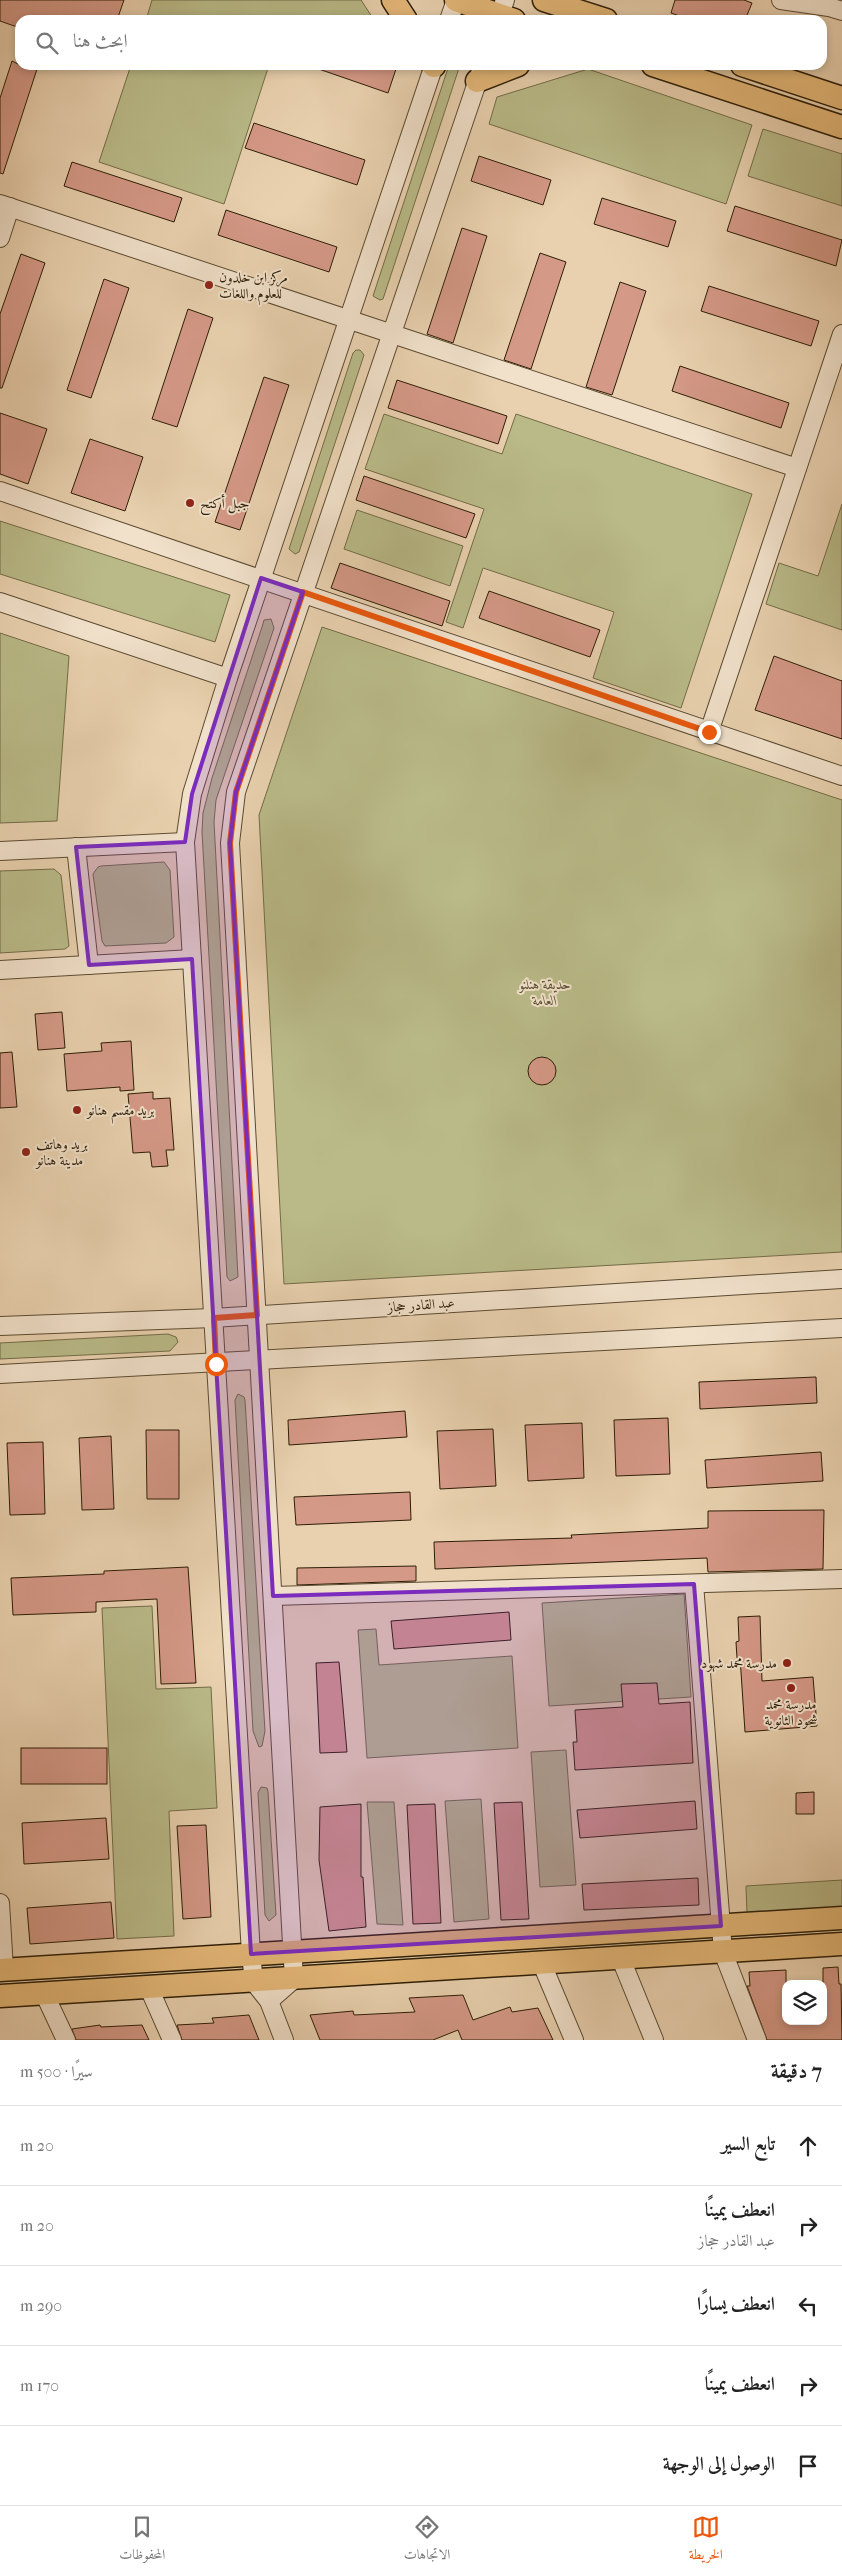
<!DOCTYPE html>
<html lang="ar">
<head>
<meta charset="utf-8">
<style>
	:root { --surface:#fff; --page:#f2f2f2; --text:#222; --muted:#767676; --line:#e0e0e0; --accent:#ea580c }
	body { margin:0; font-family:"IM FELL French Canon",Amiri,serif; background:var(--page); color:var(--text); direction:rtl }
	.controls { position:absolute; right:15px; bottom:15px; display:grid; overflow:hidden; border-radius:10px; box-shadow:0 2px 8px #0003 }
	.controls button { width:45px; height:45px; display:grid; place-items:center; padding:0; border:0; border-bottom:1px solid var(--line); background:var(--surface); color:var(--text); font:25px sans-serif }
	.stop { position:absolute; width:15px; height:15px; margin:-11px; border:4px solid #ea580c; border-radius:50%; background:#fff }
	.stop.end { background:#ea580c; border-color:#fff; box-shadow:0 1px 5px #0008 }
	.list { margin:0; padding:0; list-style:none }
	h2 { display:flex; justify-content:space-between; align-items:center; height:65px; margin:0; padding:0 20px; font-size:21px }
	h2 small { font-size:16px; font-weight:400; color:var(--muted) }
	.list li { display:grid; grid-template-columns:32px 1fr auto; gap:15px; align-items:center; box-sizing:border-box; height:80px; padding:0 20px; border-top:1px solid var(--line) }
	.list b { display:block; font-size:19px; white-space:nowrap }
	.list p { margin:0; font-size:16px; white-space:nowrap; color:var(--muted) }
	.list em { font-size:16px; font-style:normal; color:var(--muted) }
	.icon { flex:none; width:28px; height:28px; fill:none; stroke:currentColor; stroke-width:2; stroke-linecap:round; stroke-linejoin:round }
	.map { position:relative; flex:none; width:842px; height:2040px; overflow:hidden; direction:ltr }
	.search { position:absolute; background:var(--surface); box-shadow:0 2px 8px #0003; left:15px; right:15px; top:15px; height:55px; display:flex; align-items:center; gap:12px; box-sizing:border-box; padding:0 18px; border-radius:15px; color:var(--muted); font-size:19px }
	.sheet { height:465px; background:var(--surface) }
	nav { display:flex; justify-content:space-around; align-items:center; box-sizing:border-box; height:70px; border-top:1px solid var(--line); background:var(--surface); font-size:14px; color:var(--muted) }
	nav a { display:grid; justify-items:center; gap:2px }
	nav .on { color:var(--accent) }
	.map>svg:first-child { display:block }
	.green { fill:#b9ba88; stroke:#736c48 }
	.building { fill:#d59987; stroke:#2d1e07 }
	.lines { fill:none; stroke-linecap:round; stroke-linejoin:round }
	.minor-casing { stroke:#5c4b31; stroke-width:20 }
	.major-casing { stroke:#2d1e07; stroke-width:25 }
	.minor { stroke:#f1e1cb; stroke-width:18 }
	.major { stroke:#e4b878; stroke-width:22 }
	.route { stroke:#ea580c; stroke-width:6 }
	.marked { fill:#7b2cbf; fill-opacity:0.2; stroke:#7b2cbf; stroke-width:4; stroke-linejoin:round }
	.poi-dot { fill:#8f2418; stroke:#f1e1cb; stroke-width:2 }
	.labels { text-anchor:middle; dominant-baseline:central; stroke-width:4; stroke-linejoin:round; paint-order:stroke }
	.poi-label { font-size:14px; fill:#2d1e07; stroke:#f1e1cb; text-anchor:start }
	.park-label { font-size:14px; font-style:italic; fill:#574d2e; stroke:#f1e1cb }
	.street-label { font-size:14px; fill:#2d1e07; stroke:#f1e1cb }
</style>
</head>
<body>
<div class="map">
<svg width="842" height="2040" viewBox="0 0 842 2040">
	<rect width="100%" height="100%" fill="#e9d1af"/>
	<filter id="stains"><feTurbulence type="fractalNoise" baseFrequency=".004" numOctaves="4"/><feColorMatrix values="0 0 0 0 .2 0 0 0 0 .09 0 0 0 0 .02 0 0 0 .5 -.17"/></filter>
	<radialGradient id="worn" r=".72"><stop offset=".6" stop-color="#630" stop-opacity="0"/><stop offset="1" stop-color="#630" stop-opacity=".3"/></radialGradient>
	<g class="green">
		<path d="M152,0h209l13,20h-83l-6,-2 -1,2h-138z"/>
		<path d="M131,65h138l-45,139 -125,-42z"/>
		<path d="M449,65h11l-77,234 -3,1 -7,-4z"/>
		<path d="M588,69l164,56 -26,79 -237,-80 8,-27z"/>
		<path d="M763,129l79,25v52l-94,-30z"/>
		<path d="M356,350h4l4,5 -65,197 -4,2 -6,-5 64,-196z"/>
		<path d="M384,414l118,40 14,-40 236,80 -71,214 -88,-30 21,-66 -131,-44 -20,60 -17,-6 38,-113 -119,-40z"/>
		<path d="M842,504v126l-76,-26 13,-41 39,13z"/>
		<path d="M357,510l106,36 -13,40 -106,-37z"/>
		<path d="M0,521l230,74 -15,47 -215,-68z"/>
		<path d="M271,619l3,9 -58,172 -2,22 24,455 -8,4 -3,-4 -25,-445 1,-19 9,-35 51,-154 1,-4z"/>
		<path d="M322,627l520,173v452l-558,32 -25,-469z"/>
		<path d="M0,633l69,23 -12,165 -57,2z"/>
		<path d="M164,862l6,8 4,67 -8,6 -61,3 -3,-5 -9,-67 5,-7 3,-1z"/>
		<path d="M54,869l7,6 8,71 -4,3 -65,4v-82z"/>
		<path d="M168,1334l8,3 2,5 -8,9 -170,8v-16z"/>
		<path d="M238,1394l6,3 1,3 20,331 -3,15 -3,1 -6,-16 -18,-331z"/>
		<path d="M684,1594l7,103 -142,9 -7,-103z"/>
		<path d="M152,1606l4,83 55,-2 6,121 -48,3 5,125 -57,3 -15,-331z"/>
		<path d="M376,1629l3,36 133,-9 6,92 -151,10 -9,-128z"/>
		<path d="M566,1750l10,135 -36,2 -9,-135z"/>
		<path d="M261,1787l6,1 1,4 8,123 -7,6 -4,-6 -7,-122z"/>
		<path d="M481,1799l8,120 -35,3 -9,-121z"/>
		<path d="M367,1802h27l9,123 -26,-1z"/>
		<path d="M842,1880v27l-95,6 -1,-27z"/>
	</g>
	<g class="building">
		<path d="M0,0h124l-7,20h-97v8l-20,-7z"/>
		<path d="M675,0h69l8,3 -7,17h-54l-20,-7z"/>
		<path d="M12,61l8,4 17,4 -34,105 -3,-1v-75z"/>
		<path d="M314,65h70l12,4 -8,24 -75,-26z"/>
		<path d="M254,123l111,37 -8,25 -112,-37z"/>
		<path d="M479,156l72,24 -8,25 -72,-24z"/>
		<path d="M72,162l110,36 -8,24 -110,-36z"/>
		<path d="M602,198l74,23 -8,26 -74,-23z"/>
		<path d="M735,206l107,34 -6,26 -109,-35z"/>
		<path d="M226,210l111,37 -8,25 -111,-37z"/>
		<path d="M462,228l25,8 -34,107 -26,-9z"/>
		<path d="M540,253l26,9 -35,107 -27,-9z"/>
		<path d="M21,254l24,9 -43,125h-2v-74z"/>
		<path d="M104,279l25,9 -38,110 -24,-8z"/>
		<path d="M620,282l26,9 -34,104 -26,-8z"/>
		<path d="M709,286l110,35 -8,25 -110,-35z"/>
		<path d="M188,309l25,9 -36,109 -25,-8z"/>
		<path d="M680,366l109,37 -8,25 -109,-37z"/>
		<path d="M264,377l25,8 -49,145 -25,-8z"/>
		<path d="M397,380l110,36 -9,28 -110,-36z"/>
		<path d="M0,413l47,16 -19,55 -28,-10z"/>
		<path d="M90,439l53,18 -18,54 -54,-18z"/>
		<path d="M364,476l111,38 -9,24 -110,-38z"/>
		<path d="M340,563l110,38 -8,25 -111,-38z"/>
		<path d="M489,591l111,39 -10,27 -111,-39z"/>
		<path d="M774,656l68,25v58l-87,-29z"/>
		<path d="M62,1012l3,36 -27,2 -3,-36z"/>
		<path d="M131,1041l3,49 -14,1v-4l-53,4 -3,-37 38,-3 -1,-8z"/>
		<path d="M12,1052l5,55 -17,1v-55z"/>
		<circle cx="542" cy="1071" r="14"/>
		<path d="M153,1092v7l17,-1 4,52h-8l2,16 -16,1 -2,-15 -17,1 -5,-59z"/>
		<path d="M816,1377l1,26 -117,6 -1,-27z"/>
		<path d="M405,1411l2,26 -118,8 -1,-25z"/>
		<path d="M668,1418l2,56 -54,2 -2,-56z"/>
		<path d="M582,1423l2,55 -56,3 -3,-56z"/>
		<path d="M493,1429l3,57 -56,3 -3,-58z"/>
		<path d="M146,1430h33v69h-32z"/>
		<path d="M111,1436l3,73 -32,1 -3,-72z"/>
		<path d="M43,1442l2,72 -35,1 -3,-72z"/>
		<path d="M821,1452l2,29 -116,7 -2,-28z"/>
		<path d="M410,1492l1,28 -115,5 -2,-28z"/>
		<path d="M824,1510l-1,59 -115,3 -1,-14 -272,11 -1,-27 138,-4 -1,-3 137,-7v-17z"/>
		<path d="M416,1566v15l-119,4v-17z"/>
		<path d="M188,1567l8,116 -35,1 -4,-85 -61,3v10l-83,3 -2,-37 93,-4v-3z"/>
		<path d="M509,1612l2,28 -117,9 -3,-28z"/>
		<path d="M760,1616l2,65 51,-4 4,49 -72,6 -5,-75 -3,1 -1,-16 3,-1 -1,-24z"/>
		<path d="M339,1662l8,90 -27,1 -4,-90z"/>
		<path d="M657,1683l2,21 31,-2 3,61 -118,7 -2,-28h4l-2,-32 48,-3 -2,-23z"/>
		<rect x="21" y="1748" width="86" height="36"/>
		<path d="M814,1792v22h-18v-21z"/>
		<path d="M695,1801l2,28 -117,9 -3,-28z"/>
		<path d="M522,1802l7,117 -28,1 -7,-117z"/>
		<path d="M361,1804v73h2l3,50 -37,4 -10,-71 1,-53z"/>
		<path d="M435,1804l6,119 -28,1 -6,-119z"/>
		<path d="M106,1818l3,41 -85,5 -2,-41z"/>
		<path d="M206,1825l5,92 -28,2 -6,-93z"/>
		<path d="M698,1878l1,27 -115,5 -2,-26z"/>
		<path d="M111,1902l3,36 -84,6 -3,-36z"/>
		<path d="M838,1967l1,17h2l1,56h-75l-20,-54h3l-1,-14 37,-2v51h37v-53z"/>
		<path d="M463,1995l10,25 37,-13 2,5 26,-4 15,32h-91l-4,-10 -25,10h-113l-10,-25 43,-4 1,4 61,-3 -6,-14z"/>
		<path d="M249,2015l10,25h-77l-5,-15 37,-2 -2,-5z"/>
		<path d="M100,2025l1,2 41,-2 7,15h-73l-4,-11z"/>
	</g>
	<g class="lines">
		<g class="minor-casing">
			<g id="minor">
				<path d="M781,0l48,7 13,4"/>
				<path d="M449,20l7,-20"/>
				<path d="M498,20l7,-20"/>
				<path d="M0,204l797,264"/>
				<path d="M0,238l10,-31"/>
				<path d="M0,491l842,285"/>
				<path d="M0,602l228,76"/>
				<path d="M709,732l133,-398"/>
				<path d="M76,847l13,118"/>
				<path d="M0,851l185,-9"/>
				<path d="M0,970l192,-11"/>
				<path d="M0,1326l213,-8 629,-39"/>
				<path d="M0,1374l842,-46"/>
				<path d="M694,1584l29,368 34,88"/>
				<path d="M273,1596l569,-17"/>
				<path d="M0,1903l4,66"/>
				<path d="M621,1959l33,81"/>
				<path d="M542,1964l32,76"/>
				<path d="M149,1988l23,52"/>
				<path d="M44,1993l22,47"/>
				<path d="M269,2001l25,-22 -64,-1136 6,-51 247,-727"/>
				<path d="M284,2040l-15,-39 -15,-19 -3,-28 -66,-1112 7,-48 36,-116 206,-613"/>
			</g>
		</g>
		<g class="major-casing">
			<g id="major">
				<path d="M393,0l13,20"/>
				<path d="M456,0l58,20"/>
				<path d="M544,0l62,20"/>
				<path d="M433,65l1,1"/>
				<path d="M653,65l189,62"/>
				<path d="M742,65l100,33"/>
				<path d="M477,81l41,-16"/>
				<path d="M0,1970l842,-52"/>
				<path d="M0,1996l842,-52"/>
			</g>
		</g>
		<use href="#minor" class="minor"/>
		<use href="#major" class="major"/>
	</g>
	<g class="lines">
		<path class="route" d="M216,1364l-2,-46 43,-3 -27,-472 6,-51 67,-200 406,140"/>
	</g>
	<path class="marked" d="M261,578l42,14 -67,200 -6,51 43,753 421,-12 27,342 -470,28 -59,-995 -103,6 -13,-118 109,-5 7,-48z"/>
	<g class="poi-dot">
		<circle cx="209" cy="285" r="5"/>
		<circle cx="190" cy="503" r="5"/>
		<circle cx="77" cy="1110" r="5"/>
		<circle cx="26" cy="1152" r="5"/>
		<circle cx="787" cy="1663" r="5"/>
		<circle cx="791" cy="1688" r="5"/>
	</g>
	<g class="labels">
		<g class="poi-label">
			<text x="219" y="277">مركز ابن خلدون<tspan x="219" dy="16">للعلوم واللغات</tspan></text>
			<text x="200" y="503">جبل أكتح</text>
			<text x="87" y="1110">بريد مقسم هنانو</text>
			<text x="36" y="1144">بريد وهاتف<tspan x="36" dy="16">مدينة هنانو</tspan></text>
			<text x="777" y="1663" text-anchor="end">مدرسة محمد شهود</text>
			<text x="791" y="1704" text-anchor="middle">مدرسة محمد<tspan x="791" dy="16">شحود الثانوية</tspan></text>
		</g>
		<g class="park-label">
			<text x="545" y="984">حديقة هنلنو<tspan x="545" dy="16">العامة</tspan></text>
		</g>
		<g class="street-label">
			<text transform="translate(421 1305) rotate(-4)">عبد القادر حجاز</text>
		</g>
	</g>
	<rect width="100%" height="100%" filter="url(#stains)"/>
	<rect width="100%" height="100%" fill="url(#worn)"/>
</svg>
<div class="controls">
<button><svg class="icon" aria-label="layers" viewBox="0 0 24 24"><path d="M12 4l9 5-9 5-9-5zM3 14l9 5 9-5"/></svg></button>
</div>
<div class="stop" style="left:216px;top:1364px"></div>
<div class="stop end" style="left:709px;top:732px"></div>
<div class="search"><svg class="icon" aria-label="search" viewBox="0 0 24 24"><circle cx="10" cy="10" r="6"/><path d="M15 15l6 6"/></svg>ابحث هنا</div>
</div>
<section class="sheet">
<h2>7 دقيقة<small>سيرًا · 500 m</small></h2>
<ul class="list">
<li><svg class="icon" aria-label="ahead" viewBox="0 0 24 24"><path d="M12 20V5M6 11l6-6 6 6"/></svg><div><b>تابع السير</b></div><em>20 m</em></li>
<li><svg class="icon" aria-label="right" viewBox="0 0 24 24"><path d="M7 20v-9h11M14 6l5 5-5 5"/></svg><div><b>انعطف يمينًا</b><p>عبد القادر حجاز</p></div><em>20 m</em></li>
<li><svg class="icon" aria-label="left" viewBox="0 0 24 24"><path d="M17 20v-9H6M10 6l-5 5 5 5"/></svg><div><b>انعطف يسارًا</b></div><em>290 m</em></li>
<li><svg class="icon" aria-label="right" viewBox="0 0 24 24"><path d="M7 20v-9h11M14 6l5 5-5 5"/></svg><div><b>انعطف يمينًا</b></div><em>170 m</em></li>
<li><svg class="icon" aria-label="arrive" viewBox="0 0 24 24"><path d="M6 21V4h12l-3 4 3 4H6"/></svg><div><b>الوصول إلى الوجهة</b></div></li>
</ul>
</section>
<nav>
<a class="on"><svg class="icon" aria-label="map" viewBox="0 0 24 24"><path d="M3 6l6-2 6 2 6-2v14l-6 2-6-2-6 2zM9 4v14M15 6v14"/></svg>الخريطة</a>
<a><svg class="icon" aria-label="directions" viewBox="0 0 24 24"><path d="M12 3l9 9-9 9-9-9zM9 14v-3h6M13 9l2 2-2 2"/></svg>الاتجاهات</a>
<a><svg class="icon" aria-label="saved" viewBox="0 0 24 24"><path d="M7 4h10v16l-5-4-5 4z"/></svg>المحفوظات</a>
</nav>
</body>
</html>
